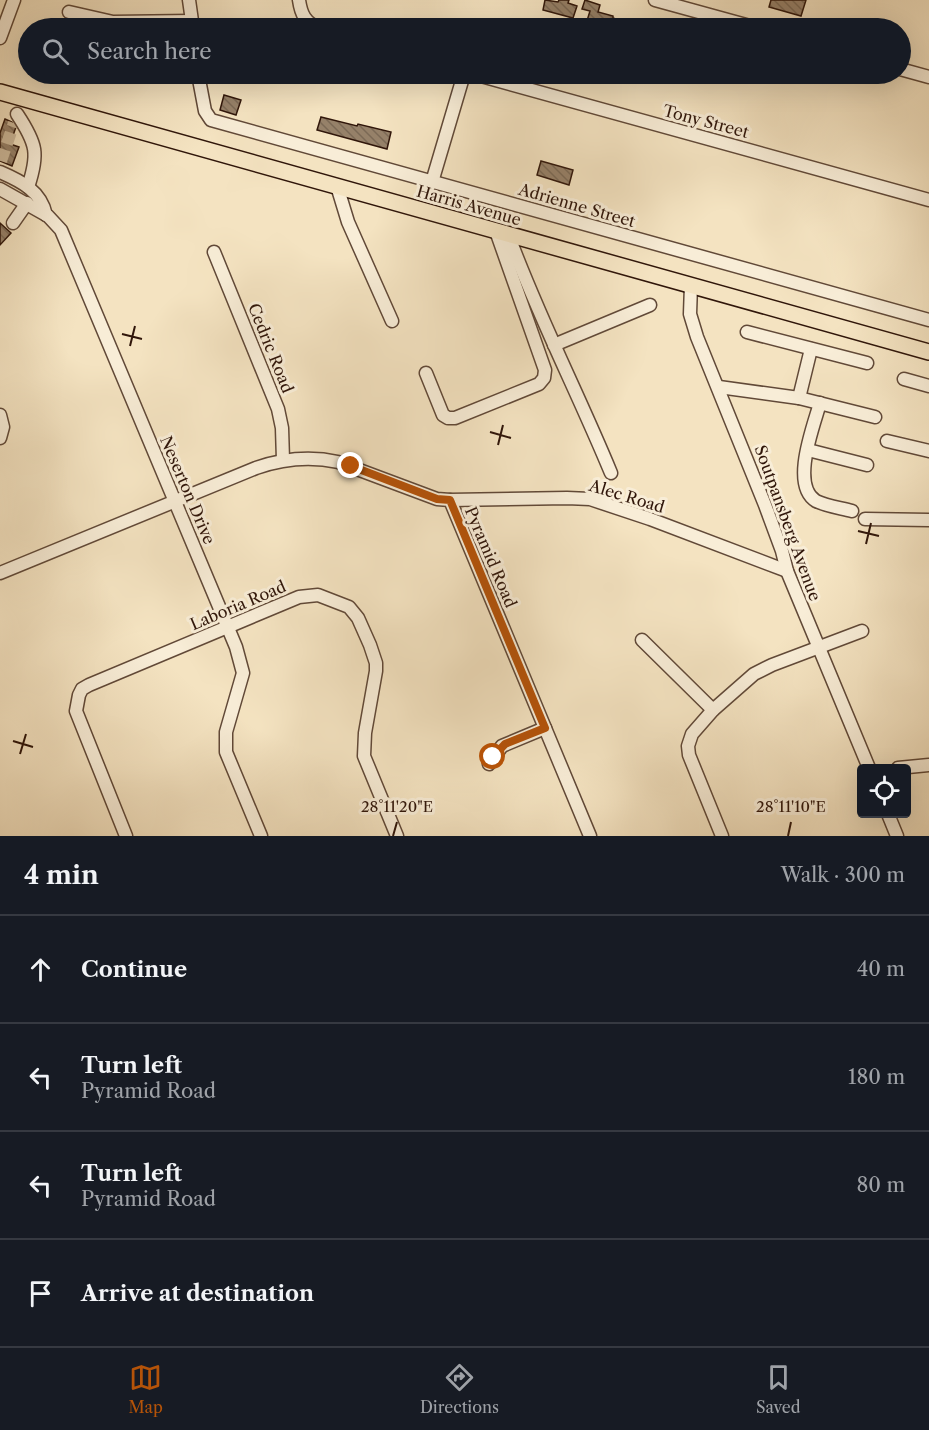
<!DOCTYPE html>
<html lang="en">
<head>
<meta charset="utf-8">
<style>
	:root { --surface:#171b24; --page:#20242c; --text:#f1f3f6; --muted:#9ea1a6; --line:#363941; --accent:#b45309 }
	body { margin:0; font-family:"Libre Caslon Text",serif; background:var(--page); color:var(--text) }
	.controls { position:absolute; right:18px; bottom:18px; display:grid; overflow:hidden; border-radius:6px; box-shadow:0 6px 24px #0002 }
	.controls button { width:54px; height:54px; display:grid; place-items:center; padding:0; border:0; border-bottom:2px solid var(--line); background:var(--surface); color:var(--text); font:30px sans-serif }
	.stop { position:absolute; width:18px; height:18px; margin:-14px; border:4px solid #b45309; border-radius:50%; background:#fff }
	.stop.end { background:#b45309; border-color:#fff; box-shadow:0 2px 6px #0008 }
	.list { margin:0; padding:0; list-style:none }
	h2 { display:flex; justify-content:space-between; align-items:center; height:78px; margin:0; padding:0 24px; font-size:26px }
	h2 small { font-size:20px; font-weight:400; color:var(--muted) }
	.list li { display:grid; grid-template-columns:39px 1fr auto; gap:18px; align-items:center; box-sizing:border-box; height:108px; padding:0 24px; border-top:2px solid var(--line) }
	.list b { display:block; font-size:22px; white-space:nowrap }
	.list p { margin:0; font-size:20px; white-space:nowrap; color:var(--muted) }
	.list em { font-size:20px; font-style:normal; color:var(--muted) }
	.icon { flex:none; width:33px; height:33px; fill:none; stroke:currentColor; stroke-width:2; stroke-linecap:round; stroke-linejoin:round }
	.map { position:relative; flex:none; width:929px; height:836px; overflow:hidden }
	.search { position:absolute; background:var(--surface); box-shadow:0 6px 24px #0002; left:18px; right:18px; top:18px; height:66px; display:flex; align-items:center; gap:15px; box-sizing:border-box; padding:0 21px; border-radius:33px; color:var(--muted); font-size:22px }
	.sheet { height:510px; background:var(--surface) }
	nav { display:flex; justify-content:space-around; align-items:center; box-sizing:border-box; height:84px; border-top:2px solid var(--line); background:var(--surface); font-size:16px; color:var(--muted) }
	nav a { display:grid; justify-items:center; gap:3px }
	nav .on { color:var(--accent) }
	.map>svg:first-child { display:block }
	.building { fill:url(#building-back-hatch); stroke:#30160a; stroke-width:1.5 }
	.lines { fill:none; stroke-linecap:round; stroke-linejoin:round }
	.minor-tunnel { stroke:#cdba9c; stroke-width:12; stroke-dasharray:12 6; stroke-linecap:butt }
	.minor-casing { stroke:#614938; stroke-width:15 }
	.major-casing { stroke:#30160a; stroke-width:18 }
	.minor { stroke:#f8edd7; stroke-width:12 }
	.major { stroke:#f4e3c1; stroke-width:15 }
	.route { stroke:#b45309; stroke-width:8 }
	.ticks { fill:none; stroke:#30160a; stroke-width:2 }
	.labels { text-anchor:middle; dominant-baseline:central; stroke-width:6; stroke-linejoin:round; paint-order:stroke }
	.street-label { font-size:16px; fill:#30160a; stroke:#f8edd7 }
	.ticks-label { font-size:15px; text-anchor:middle; fill:#30160a; stroke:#f8edd7; stroke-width:6; stroke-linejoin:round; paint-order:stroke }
</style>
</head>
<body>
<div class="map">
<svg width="929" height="836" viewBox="0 0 929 836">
	<defs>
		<pattern id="building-back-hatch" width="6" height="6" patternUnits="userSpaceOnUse" patternTransform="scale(1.5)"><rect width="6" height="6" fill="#968169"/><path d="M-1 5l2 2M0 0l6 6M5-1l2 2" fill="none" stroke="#7b6955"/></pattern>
	</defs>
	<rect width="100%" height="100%" fill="#f4e3c1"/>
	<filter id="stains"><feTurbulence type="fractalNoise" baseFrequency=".00333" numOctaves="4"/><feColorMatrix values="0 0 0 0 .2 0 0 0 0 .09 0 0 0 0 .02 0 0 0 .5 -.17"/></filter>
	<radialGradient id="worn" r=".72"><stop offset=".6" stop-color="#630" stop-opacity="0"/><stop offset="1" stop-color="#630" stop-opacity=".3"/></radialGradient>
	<g class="building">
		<path d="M545,0l13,2 1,-2h10l-1,3 9,3 -4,12 -30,-8z"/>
		<path d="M585,0l15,5 -2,7 15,4v2l3,1 -2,9 -13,-4 -1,4 -14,-4 4,-13 -8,-2z"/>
		<path d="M771,0h35l-5,16 -32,-9z"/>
		<path d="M224,95l17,5 -5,15 -16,-5z"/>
		<path d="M321,117l36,9 1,-2 33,8 -4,17 -70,-19z"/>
		<path d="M5,119l7,3 4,5 -6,17 9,3 -7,19 -12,-5v-28z"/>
		<path d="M541,161l32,9 -4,15 -32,-10z"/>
		<path d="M0,223l11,10 -11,12z"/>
	</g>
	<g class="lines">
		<path class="minor-tunnel" d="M1,161l13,-38"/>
		<g class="minor-casing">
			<g id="minor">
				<path d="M189,0l4,28"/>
				<path d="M299,0c2,14 6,23 20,28"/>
				<path d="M655,0l102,28"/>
				<path d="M69,12l44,10 79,-1"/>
				<path d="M0,38l14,-38"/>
				<path d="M900,69l29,8"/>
				<path d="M198,74l7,37 6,9 718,200"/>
				<path d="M474,74l455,126"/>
				<path d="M17,114c20,30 22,40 11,73"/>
				<path d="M0,172c21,9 41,19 46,43"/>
				<path d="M432,182l32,-108"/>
				<path d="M337,186l11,36 44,99"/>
				<path d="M0,189l48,27 13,14 175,417 7,26 -17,59v20l35,84"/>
				<path d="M13,223l14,-20"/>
				<path d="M508,234c30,82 70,159 103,239"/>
				<path d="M214,252l64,157 4,19 1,32"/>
				<path d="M691,285l-1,29 7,23 68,168 17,46 5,20 82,197"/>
				<path d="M747,332l120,31"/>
				<path d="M554,345l96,-40"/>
				<path d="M426,373l17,42 5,3h7l84,-34 5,-6 1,-8 -49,-139"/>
				<path d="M904,379l25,7"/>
				<path d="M719,387l80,11 76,19"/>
				<path d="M799,398l12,-49"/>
				<path d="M820,403c-6,22 -30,82 -4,98 10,5 25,7 36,10"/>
				<path d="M0,415l3,12 -3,11"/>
				<path d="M887,441l42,10"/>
				<path d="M808,450l59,15"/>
				<path d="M450,500l117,-2 23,1 60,20 137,52"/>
				<path d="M865,519l64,1"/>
				<path d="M0,573l256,-105c26,-9 54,-12 82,-6l99,37 13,1 140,336"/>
				<path d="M642,640l71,70"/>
				<path d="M489,764l13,-18 43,-18"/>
				<path d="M898,768l31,-3"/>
				<path d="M888,814l9,22"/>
				<path d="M126,836l-50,-125 3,-16 3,-6 7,-4 210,-88 19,-2 31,12 9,11 12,27 6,18v8l-11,62 -1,23 33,80"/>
				<path d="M722,836l-33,-81 -1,-9 4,-12 21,-24 41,-36 18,-9 90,-34"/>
			</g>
		</g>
		<g class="major-casing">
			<path id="major" d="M0,92l929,260"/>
		</g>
		<use href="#minor" class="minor"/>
		<use href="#major" class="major"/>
	</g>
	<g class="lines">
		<path class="route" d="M351,466l86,33 13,1 95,228 -40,16 -12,13"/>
	</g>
	<path class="ticks" d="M122,334l20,5M130,346l5,-20M490,432l21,6M498,445l5,-20M858,531l21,5M866,544l5,-21M13,741l20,6M20,754l6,-20M393,836l4,-14M788,836l3,-14"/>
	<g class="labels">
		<g class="street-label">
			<text transform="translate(706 121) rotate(15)">Tony Street</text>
			<text transform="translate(469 205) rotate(16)">Harris Avenue</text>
			<text transform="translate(577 205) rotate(16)">Adrienne Street</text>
			<text transform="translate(271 348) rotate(68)">Cedric Road</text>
			<text transform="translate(188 490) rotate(67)">Neserton Drive</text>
			<text transform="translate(627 496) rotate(17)">Alec Road</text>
			<text transform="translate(788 523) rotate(70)">Soutpansberg Avenue</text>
			<text transform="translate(491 557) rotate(67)">Pyramid Road</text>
			<text transform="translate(238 605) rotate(-23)">Laboria Road</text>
		</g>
	</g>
	<g class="ticks-label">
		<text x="397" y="812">28°11'20"E</text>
		<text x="791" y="812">28°11'10"E</text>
	</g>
	<rect width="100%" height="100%" filter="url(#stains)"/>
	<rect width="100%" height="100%" fill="url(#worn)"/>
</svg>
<div class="controls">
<button><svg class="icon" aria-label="locate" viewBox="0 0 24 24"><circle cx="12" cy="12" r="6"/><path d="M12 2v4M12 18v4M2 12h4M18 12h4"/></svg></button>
</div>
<div class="stop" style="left:493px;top:757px"></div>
<div class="stop end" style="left:351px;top:466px"></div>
<div class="search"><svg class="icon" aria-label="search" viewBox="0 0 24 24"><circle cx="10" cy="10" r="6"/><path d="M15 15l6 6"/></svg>Search here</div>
</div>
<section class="sheet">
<h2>4 min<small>Walk · 300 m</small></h2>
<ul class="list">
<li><svg class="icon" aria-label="ahead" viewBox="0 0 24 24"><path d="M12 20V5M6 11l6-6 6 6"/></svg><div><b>Continue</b></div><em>40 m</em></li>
<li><svg class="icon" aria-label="left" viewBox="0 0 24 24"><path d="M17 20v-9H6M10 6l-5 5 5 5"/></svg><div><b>Turn left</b><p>Pyramid Road</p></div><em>180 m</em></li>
<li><svg class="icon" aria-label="left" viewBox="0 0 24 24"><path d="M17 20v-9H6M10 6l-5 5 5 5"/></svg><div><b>Turn left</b><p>Pyramid Road</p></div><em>80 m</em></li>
<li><svg class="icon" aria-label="arrive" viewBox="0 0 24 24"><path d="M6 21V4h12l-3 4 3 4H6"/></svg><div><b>Arrive at destination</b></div></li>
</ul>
</section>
<nav>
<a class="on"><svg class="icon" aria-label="map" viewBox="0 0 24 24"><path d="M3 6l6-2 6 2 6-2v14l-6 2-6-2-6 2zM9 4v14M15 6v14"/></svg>Map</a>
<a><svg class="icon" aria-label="directions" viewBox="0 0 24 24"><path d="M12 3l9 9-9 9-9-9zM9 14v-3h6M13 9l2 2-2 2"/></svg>Directions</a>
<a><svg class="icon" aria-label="saved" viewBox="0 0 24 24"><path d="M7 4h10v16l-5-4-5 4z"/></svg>Saved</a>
</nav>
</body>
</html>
